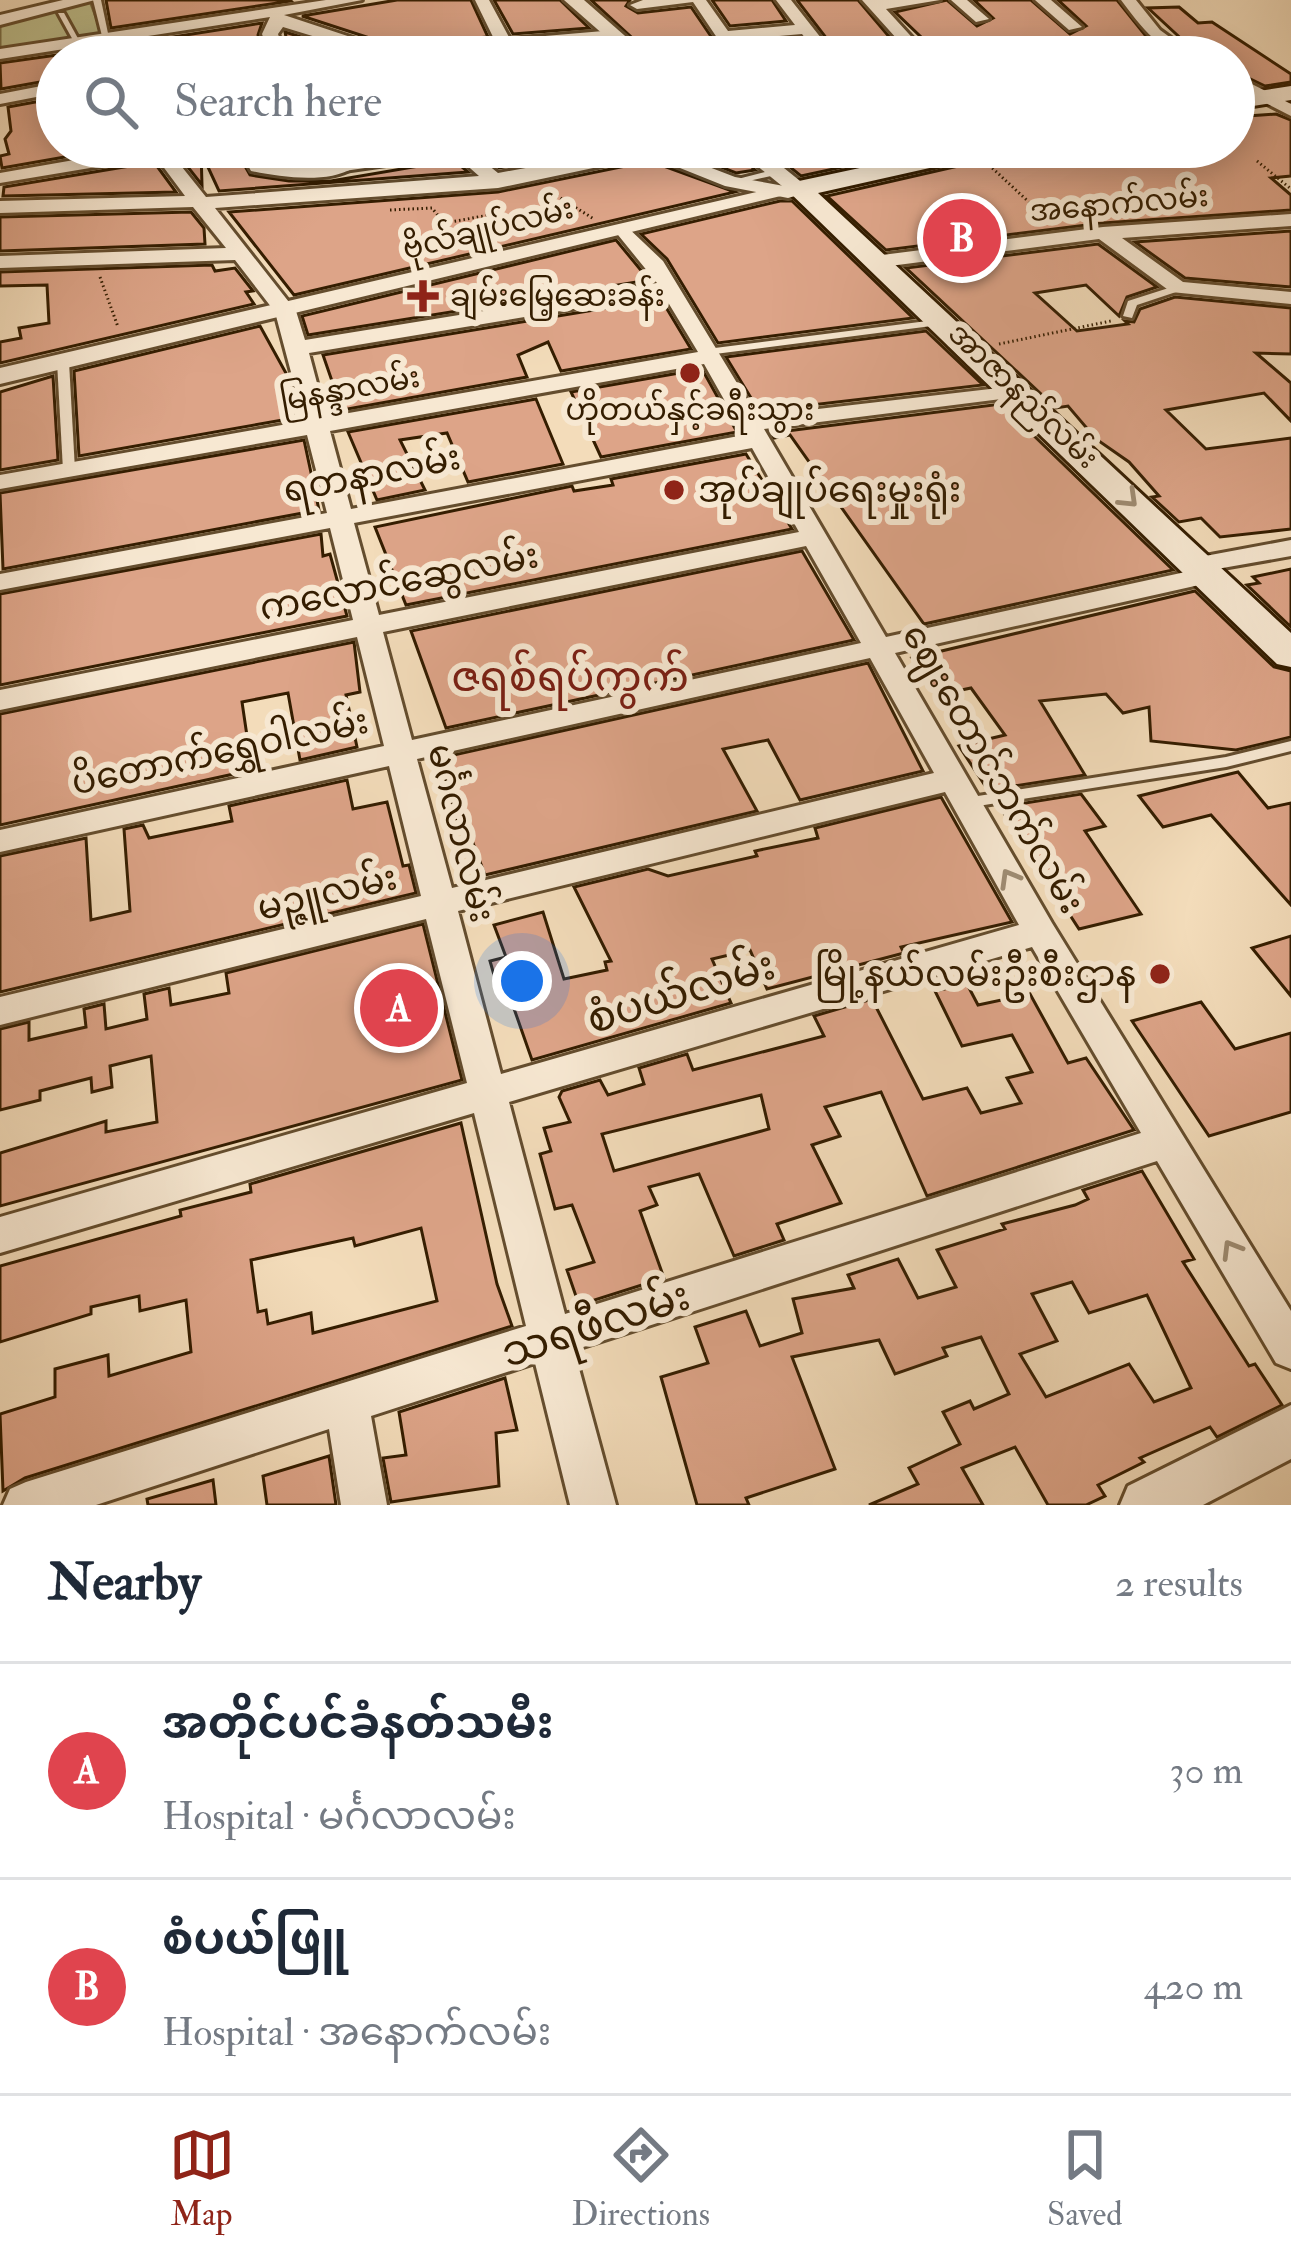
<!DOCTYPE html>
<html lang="en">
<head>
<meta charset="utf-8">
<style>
	:root { --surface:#fff; --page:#f6f6f7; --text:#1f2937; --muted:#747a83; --line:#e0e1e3; --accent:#8f2418 }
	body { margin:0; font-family:"IM FELL Double Pica","Noto Sans Myanmar",serif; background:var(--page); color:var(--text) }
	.you { position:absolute; left:522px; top:981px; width:42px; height:42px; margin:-30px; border:9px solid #fff; border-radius:50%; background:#1a73e8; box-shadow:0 0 0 18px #1a73e833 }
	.badge { display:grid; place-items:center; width:78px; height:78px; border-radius:50%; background:var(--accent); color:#fff; font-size:39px; font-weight:700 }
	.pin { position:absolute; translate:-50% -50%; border:6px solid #fff; box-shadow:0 3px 12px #0006 }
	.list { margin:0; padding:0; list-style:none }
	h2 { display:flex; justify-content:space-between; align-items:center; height:156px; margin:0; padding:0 48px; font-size:51px }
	h2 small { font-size:39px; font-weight:400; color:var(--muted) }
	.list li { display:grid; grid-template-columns:78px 1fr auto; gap:36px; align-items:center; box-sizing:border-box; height:216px; padding:0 48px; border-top:3px solid var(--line) }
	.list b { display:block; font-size:45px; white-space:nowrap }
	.list p { margin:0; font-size:39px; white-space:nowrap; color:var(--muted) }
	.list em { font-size:39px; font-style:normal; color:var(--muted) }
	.icon { flex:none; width:66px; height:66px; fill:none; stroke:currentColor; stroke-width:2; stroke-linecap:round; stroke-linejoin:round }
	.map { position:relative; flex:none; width:1291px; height:1505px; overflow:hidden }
	.search { position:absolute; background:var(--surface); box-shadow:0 6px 30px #0003; left:36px; right:36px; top:36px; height:132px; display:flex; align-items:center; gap:30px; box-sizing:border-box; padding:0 42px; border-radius:66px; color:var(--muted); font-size:45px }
	.sheet { height:588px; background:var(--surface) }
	nav { display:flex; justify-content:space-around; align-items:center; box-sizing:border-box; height:168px; border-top:3px solid var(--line); background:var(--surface); font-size:33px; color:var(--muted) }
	nav a { display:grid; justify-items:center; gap:6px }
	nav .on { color:var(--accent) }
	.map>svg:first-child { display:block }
	.green { fill:#bebf8d; stroke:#796e46; stroke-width:3 }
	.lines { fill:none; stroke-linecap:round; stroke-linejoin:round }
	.stream { stroke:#727c68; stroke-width:4.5 }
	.building { fill:#dda488; stroke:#341d00; stroke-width:3; fill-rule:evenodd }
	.service-casing { stroke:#644d2e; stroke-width:6 }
	.minor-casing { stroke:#644d2e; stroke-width:6 }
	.tertiary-casing { stroke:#644d2e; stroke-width:6 }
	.secondary-casing { stroke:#341d00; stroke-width:6 }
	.path { stroke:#341d00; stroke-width:3; stroke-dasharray:1.5 3; stroke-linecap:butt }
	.service { fill:#f7e8d2; fill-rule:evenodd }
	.minor { fill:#f7e8d2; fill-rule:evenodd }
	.tertiary { fill:#f7e8d2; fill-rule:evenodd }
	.secondary { fill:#f7e8d2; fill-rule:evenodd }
	.oneway { stroke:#9f8d74 }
	.poi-dot { fill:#8f2418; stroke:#f7e8d2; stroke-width:4.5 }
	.labels { text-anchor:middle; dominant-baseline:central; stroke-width:12; stroke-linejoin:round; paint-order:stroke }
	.far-street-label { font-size:30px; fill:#341d00; stroke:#f7e8d2 }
	.far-poi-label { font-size:30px; fill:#341d00; stroke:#f7e8d2; text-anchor:start }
	.street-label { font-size:36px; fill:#341d00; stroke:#f7e8d2 }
	.poi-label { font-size:36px; fill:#341d00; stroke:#f7e8d2; text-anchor:start }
	.quarter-label { font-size:42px; fill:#7a1f14; stroke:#f7e8d2 }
	.near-street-label { font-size:42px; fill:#341d00; stroke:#f7e8d2 }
</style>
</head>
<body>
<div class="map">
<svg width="1291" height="1505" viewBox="0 0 1291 1505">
	<rect width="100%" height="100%" fill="#f3dcba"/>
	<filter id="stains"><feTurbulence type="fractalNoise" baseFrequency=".00167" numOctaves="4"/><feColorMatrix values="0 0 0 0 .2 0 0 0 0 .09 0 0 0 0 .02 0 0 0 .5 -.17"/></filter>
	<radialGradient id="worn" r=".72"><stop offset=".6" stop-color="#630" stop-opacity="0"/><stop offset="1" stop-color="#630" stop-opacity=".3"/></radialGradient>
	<path class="green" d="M90,1l12,32 -102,17v-28z"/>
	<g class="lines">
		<path class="stream" d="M340,57l29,-17 -5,-11"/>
	</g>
	<g class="building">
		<path d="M106,0h184l1,1 -180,27z"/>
		<path d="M397,0h74l17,37 -97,8 -89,-29z"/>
		<path d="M494,0h66l29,28 -76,6z"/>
		<path d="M591,0h39l-4,6 12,7 53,-6 34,50h-72z"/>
		<path d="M712,0h60l14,21 -56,5z"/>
		<path d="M797,0h61l39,46 -57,10z"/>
		<path d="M947,0l30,26 16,-8 -19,-18h57l39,34 16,-8 -28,-26h59l33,41 25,16h-233l-47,-45z"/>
		<path d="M1179,7l19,16 14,-1 79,52v8l-26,4 -31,-15v-14h-33l-53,-49z"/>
		<path d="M262,23l-4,12 7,22h-172l-3,-7z"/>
		<path d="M285,32l77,24h-72z"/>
		<path d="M800,39l14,18h-64l-8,-13z"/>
		<path d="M605,42l17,15h-41l-3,-6 -117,6z"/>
		<path d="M57,55v24l-56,10 -1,-26z"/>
		<path d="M57,98v49h65l-120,21 -2,-12 9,-2 -4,-15 6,-8 -3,-24z"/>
		<path d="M1276,114l15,6v56l-20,2 20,17v15l-188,13 -217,27 -59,-54 166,-38 15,-11h226v-30z"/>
		<path d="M198,147h36l16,28 39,6h42l123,-21 14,12 -249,19 -18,-39 1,33 -26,-33z"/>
		<path d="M261,147h61l1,6 119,-6 -96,13 -79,-1z"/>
		<path d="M522,147h93l-116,21 -21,-17z"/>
		<path d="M682,147h48l25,23 -19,3 -56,-22z"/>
		<path d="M765,147h171l-135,29z"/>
		<path d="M650,161l85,31 -441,103 -65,-83 269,-20z"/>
		<path d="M154,162l22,30 -173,4 1,-9z"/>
		<path d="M780,201h12l121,117 -195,25 -51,-84 -26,-25z"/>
		<path d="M191,212l13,16 1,16 -205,7v-34z"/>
		<path d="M1291,231v56l-106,-9 -50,-36z"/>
		<path d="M616,240l33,40 -341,55 -6,-19z"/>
		<path d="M1098,244l59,43 -30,10 -8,19 -33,-31 -51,8 42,38 51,-7 -3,-3 9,1 6,-13 35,-12 116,11v46l-35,-1 35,30v38l-27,-28 -98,17 40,39 85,-11v91l-71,8 -19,-19 -22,4 -27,-25 7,-1 -30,-34 -33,-23 -28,-33 -12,2 -150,-140z"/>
		<path d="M212,265l3,6 20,-3 18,23 -7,1 8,12 -254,59v-21l21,-4 -2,-10 30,-5 -2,-38 -47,1v-14z"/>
		<path d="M661,299l30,50 -130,22 -13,-29 -30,13 9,22 -185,33 -19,-55z"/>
		<path d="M260,326l27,49 7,43 -215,38 -5,-85z"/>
		<path d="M926,331l57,54 -224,26 -33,-54z"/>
		<path d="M702,369l35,63 -136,25 -30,-65z"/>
		<path d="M53,376l5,84 -58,10v-78z"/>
		<path d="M536,399l27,65 -95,18 -21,-49 -47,7 25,50 -48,10 -29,-68z"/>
		<path d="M1001,404l172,166 -249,54 -134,-189 -16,3 -3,-5z"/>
		<path d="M304,440l15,70 -316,59 -3,-76z"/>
		<path d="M746,454l46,75 -386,76 -31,-78 197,-41 2,5 39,-6 -2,-6z"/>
		<path d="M321,534l2,22 7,-2 17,62 -347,69v-91z"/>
		<path d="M802,551l52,89 -408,88 -35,-97z"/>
		<path d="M1291,569v58l-44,-42 12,-2 -6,-6z"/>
		<path d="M1195,591l79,76 17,4v66l-55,13 -85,-9 -2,-34 -26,6 -17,-19 -66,7 45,74 -97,15 -29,-44 46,-11 -34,-47 -33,7 -26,-37z"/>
		<path d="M354,642l6,50 -14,3 11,52 -57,13 -12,-67 -46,9 10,68 -252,55v-111z"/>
		<path d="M868,663l55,108 -123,29 -32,-60 -45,9 34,62 -272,64 -21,-56 -7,2 -17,-63z"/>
		<path d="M1238,772l30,36 23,-5v102l-80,-90 -48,12 -24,-31z"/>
		<path d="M347,780l6,29 34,-7 16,64 6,-1 7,28 -416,99v-136l86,-18 5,82 39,-9 -6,-82 19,-4 6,13 83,-17 -3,-15z"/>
		<path d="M1081,794l24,32 -20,5 56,83 -62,15 -79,-122z"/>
		<path d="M941,797l71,125 -111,25 3,6 -137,36 -17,-39 -38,9 19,44 -199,57 -28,-80 -8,2 -6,-21 16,-4 -12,-32 49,-13 21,67 43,-9 -2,-8 6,-1 -37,-74 74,-18 20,7 89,-20 -2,-5 63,-13 -3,-10z"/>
		<path d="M423,924l39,156 -462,126v-53l106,-32v11l51,-10 -6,-66 -41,10 2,21 -20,5 -1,-14 -51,13v9l-40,10v-81l29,-7v18l57,-13 -2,-18 20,-5 2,25 41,-10 -3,-25 25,-6 2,17 58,-12 -3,-20z"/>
		<path d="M1291,936v60l-39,-48z"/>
		<path d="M967,984l11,21 52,-11 38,69 18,-5 48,72 -207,66 -46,-104 -56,15 15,29 -28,9 29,58 -64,21 7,16 -50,16 -35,-82 -50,13 8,18 -17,6 24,67 -85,27 -12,-35 27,-8 -22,-57 -17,4 -15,-55 11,-3 -7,-23 26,-6 -11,-25 3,-6 38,-11 8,15 36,-11 -5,-16 48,-14 6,16 131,-34 -10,-20 58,-17 51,100 44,-11 14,25 40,-10 -14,-25 25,-6 -20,-37 -50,11 -27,-55zM761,1095l8,34 -155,42 -12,-37z"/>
		<path d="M1201,1002l34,47 56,-16v79l-82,24 -77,-115z"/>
		<path d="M461,1123l36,161 15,42 -487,152 -22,13 -3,-77 55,-17v-28l53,-14 1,21 82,-24 -5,-52 -46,11 -1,-15 -48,11v7l-91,28v-76l181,-50 -1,-6 71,-18 -1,-8zM421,1228l16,73 -124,32 -2,-20 -43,11 -2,-14 -8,2 -7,-52 102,-22 2,8z"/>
		<path d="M1142,1171l52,88 -11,3 66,104 6,-2 27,41 -65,32 -7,-10 -70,31 4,4 -46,23 7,11 -19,9h-38l-33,-58 -53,21 21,37h-114l49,-21 -9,-16 51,-24 -17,-32 27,-11 4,8 35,-15 -28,-57 -38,11 4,8 -52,18 -16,-34 -87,17 43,112 -89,29 3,7h-52l-36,-128 47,-14 -13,-36 51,-16 14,35 42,-13 -9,-34 61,-11 -6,-13 50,-16 20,39 38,-11 -19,-37 68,-21 -3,-5 73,-19 13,-6 -5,-9zM1072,1282l17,31 58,-18 44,93 -37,14 -25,-38 -83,33 -26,-43 37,-13 -25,-47z"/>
		<path d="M505,1378l12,52 -21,3 3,53 -108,16 -8,-44 23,-3 -7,-43z"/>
		<path d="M329,1456l7,49h-69l-4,-29z"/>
		<path d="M213,1480l3,25h-68l-1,-6z"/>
	</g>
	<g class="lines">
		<g class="service-casing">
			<g id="service">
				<path d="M93,0h8l8,38 -7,-2z"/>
				<path d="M58,13h6l16,29h-6z"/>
				<path d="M460,149l3,1v4l-119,17 -5,-3 5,-3z"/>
				<path d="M777,169l5,3 -2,2 -49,11 -5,-3z"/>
				<path d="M1178,285l5,3 -1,2 -45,15 -5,13 -9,-2 5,-15z"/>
				<path d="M943,319l5,3 -1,2 -240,31 -5,-3 5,-3z"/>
				<path d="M63,359l6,3 6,108 -6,4 -6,-4 -6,-108z"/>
				<path d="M1291,741v10l-65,16 -261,41 -8,-5 8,-5 261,-41z"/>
			</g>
		</g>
		<g class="minor-casing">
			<g id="minor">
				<path d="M326,0h36l-78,15 106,35 105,-9 -20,-41h14l21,39 105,-9 8,5 -118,15 -124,7 -98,-30 -5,7 8,23h-16l-8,-23 8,-17 -270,42v-10z"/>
				<path d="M643,0h63l22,31 67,-6 -19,-25h15l45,57h-16l-18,-23 -68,6 12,17h-16l-37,-55 -56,7 -7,-4z"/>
				<path d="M862,0h78l-54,9 44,48h-83l59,-8z"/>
				<path d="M951,0h16l22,19 -13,3z"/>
				<path d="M1035,0h16l31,27 -13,3z"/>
				<path d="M1121,0h15l24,30 37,27c-35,0 -56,-31 -76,-57z"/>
				<path d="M1234,75l57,29v12l-57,-29z"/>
				<path d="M57,83v10l-57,11v-10z"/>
				<path d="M148,147h18l40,50 273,-21 -33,-29h20l32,26 142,-26h38l-8,5 65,25 60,11v8l-7,2 -63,-12 -75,-30 -152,32 -283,20 81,103 9,29 352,-57 -43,-53 10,-6 39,37 94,155 268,-31 3,5 -11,7 -253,32 122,208 304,-66 -5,-6 4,-6 102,-19v16l-74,13 4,6 -4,6 -322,72 157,270 239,388v58l-15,-6 -119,-202 -583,189 42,155h-46l-35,-142 -164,53 16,89h-46l-12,-76 -233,76h-93l7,-16 16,-7 500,-156 -52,-213 -474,140v-36l467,-134 -41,-164 -426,106v-28l421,-101 -32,-130 -389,86v-22l384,-84 -27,-109 -357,73v-20l353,-70 -23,-92 -330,62v-16l327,-61 -20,-78 -307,54v-14l304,-54 -29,-109 -40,-52 -235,8v-12l226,-8 -33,-41 -193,6v-12l185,-5 -29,-39 -156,26v-10zM663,294l35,58 -372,65 -17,-64zM704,364l40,71 -393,74 -21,-78zM752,448l47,84 -420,83 -25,-92zM806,546l55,97 -449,97 -29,-108zM870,658l64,115 -482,115 -35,-129zM945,792l74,133 -518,149 -43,-163zM1032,947l109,186 -576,181 -56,-212z"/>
				<path d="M238,147h18l8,16c25,3 70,-7 89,5 -26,16 -73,9 -102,3z"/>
				<path d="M1291,214v12l-169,12 61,44 108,10v12l-120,-12 -72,-53 -217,28 -10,-6 10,-6 221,-28z"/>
			</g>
		</g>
		<g class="tertiary-casing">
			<g id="tertiary">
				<path d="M63,0h32l-95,25v-10z"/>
				<path d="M564,0h20l65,57h-20z"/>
				<path d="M734,147h24l52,42 -810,195v-16l782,-182z"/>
				<path d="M1291,1405v54l-88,46h-83l8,-19z"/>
			</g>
		</g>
		<g class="secondary-casing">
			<g id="secondary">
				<path d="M1291,86v14l-57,9v-14z"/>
				<path d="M958,147h46l-12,7 -174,39 473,440v34l-14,-3 -491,-475 13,-8z"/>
			</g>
		</g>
		<g class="path">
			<path d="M1257,161l34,28"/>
			<path d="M989,165l43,40 37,4 9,8"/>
			<path d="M549,191l45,28"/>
			<path d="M390,210l42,-2 12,15 52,-9 20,21"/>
			<path d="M100,277l18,50"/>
			<path d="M999,344l112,-23"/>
		</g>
		<use href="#service" class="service"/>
		<use href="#minor" class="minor"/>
		<use href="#tertiary" class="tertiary"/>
		<use href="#secondary" class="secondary"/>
	</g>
	<defs><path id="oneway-chevron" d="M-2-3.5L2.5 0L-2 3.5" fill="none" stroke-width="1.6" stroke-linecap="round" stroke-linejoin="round" transform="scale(3)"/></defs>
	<g class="oneway">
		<use href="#oneway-chevron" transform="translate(1129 499) rotate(44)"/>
		<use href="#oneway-chevron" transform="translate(1009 878) rotate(-120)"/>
		<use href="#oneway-chevron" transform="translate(1231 1249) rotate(-121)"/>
	</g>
	<g class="poi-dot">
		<path d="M417 278h12v12h12v12h-12v12h-12v-12h-12v-12h12z"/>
		<circle cx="690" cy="373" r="12"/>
		<circle cx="674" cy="490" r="12"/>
		<circle cx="1160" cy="974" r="12"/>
	</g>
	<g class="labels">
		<g class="far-street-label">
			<text transform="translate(1119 204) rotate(-5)">အနောက်လမ်း</text>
			<text transform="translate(488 229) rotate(-14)">ဗိုလ်ချုပ်လမ်း</text>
			<text transform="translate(350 389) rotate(-10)">မြနန္ဒာလမ်း</text>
			<text transform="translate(1023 396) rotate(44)">အာဇာနည်လမ်း</text>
		</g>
		<g class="far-poi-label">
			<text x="450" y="296">ချမ်းမြေ့ဆေးခန်း</text>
			<text x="690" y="410" text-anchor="middle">ဟိုတယ်နှင့်ခရီးသွား</text>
		</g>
		<g class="street-label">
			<text transform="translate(372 474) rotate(-11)">ရတနာလမ်း</text>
			<text transform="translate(399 582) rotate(-11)">ကလောင်ဆွေလမ်း</text>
			<text transform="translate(220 752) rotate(-12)">ပိတောက်ရွှေဝါလမ်း</text>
			<text transform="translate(993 769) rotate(60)">ဈေးတောင်ဘက်လမ်း</text>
			<text transform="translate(461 833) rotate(76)">မင်္ဂလာလမ်း</text>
			<text transform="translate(327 893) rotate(-13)">မဉ္ဇူလမ်း</text>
		</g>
		<g class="poi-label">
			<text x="698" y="490">အုပ်ချုပ်ရေးမှုးရုံး</text>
			<text x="1136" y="974" text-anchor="end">မြို့နယ်လမ်းဦးစီးဌာန</text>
		</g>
		<g class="quarter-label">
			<text x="570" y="678">ဇရစ်ရပ်ကွက်</text>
		</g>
		<g class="near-street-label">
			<text transform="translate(681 993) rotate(-17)">စံပယ်လမ်း</text>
			<text transform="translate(596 1325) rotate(-18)">သရဖီလမ်း</text>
		</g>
	</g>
	<rect width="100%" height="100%" filter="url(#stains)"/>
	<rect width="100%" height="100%" fill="url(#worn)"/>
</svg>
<div class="you"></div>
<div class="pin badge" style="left:399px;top:1008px;background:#e0444e">A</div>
<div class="pin badge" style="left:962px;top:238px;background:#e0444e">B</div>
<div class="search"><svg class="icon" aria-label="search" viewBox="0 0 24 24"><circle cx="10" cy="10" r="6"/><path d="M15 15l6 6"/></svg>Search here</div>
</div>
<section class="sheet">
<h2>Nearby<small>2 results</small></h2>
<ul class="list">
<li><span class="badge" style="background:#e0444e">A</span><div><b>အတိုင်ပင်ခံနတ်သမီး</b><p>Hospital · မင်္ဂလာလမ်း</p></div><em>30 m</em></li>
<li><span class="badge" style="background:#e0444e">B</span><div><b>စံပယ်ဖြူ</b><p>Hospital · အနောက်လမ်း</p></div><em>420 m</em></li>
</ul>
</section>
<nav>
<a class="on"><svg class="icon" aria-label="map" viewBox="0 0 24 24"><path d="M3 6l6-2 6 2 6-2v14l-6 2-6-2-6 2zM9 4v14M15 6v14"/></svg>Map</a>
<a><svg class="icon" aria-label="directions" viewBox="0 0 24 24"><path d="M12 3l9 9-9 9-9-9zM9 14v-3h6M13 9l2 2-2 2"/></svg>Directions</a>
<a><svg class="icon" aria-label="saved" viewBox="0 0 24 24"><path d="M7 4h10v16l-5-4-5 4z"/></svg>Saved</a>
</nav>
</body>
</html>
